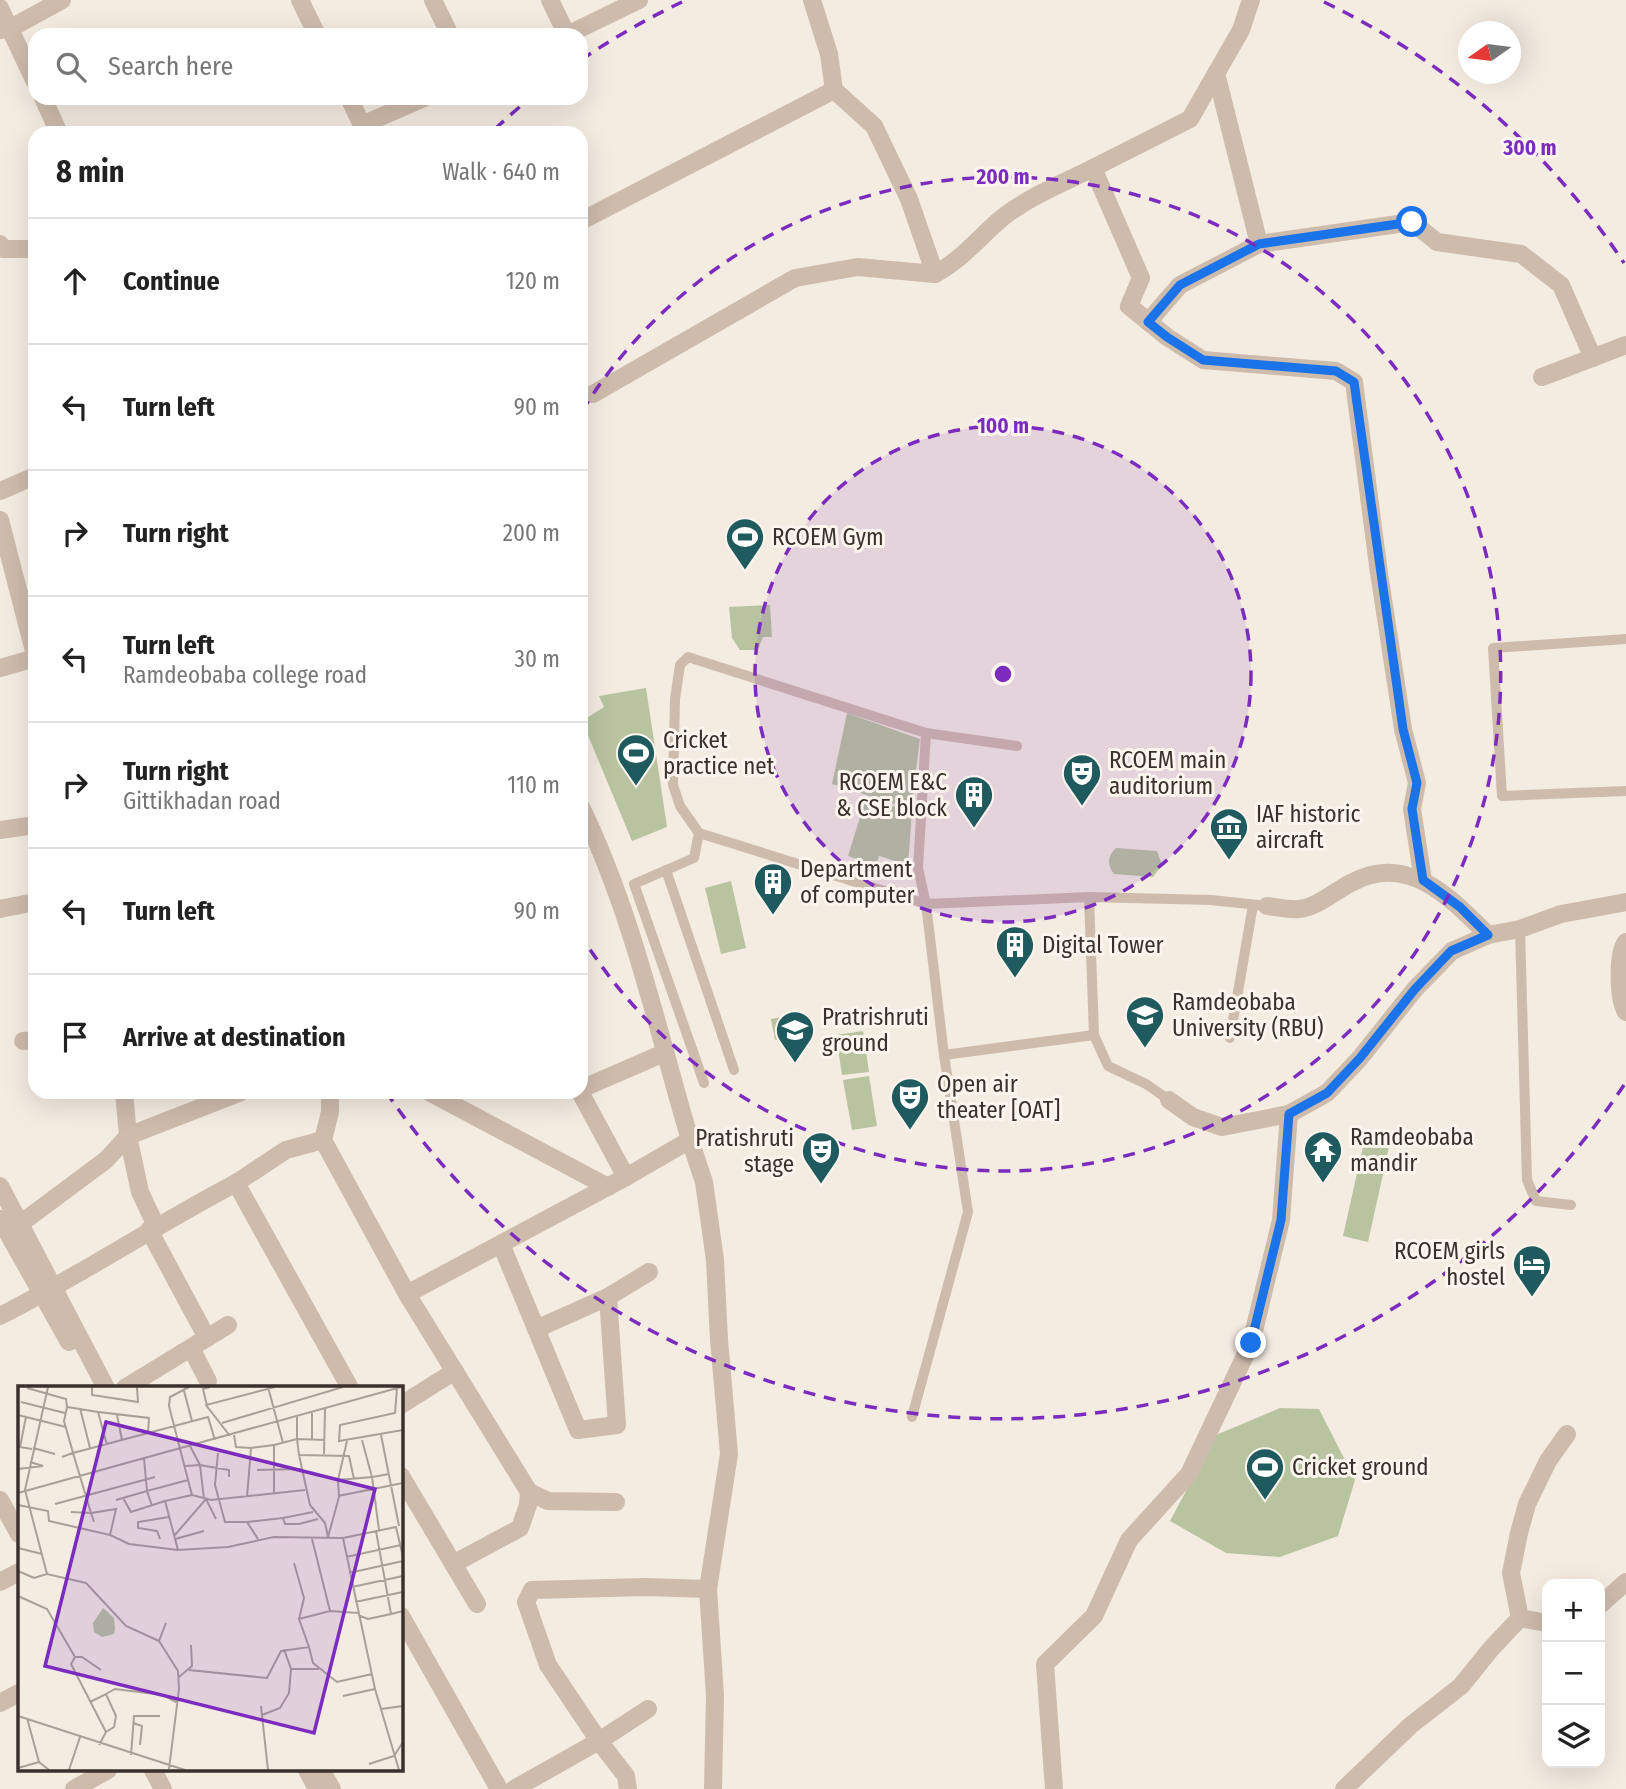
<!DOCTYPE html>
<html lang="en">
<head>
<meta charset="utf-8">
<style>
	:root { --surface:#fff; --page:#f6f6f6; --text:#222; --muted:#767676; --line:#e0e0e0 }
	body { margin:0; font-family:"Fira Sans Condensed",sans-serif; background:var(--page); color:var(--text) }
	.controls { position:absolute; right:21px; bottom:21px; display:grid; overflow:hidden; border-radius:14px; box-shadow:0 7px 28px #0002 }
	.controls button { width:63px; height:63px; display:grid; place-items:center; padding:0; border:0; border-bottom:2px solid var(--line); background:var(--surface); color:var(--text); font:35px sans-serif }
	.compass { position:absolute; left:1458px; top:21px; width:63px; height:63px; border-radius:50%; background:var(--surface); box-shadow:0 7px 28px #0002; rotate:256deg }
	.stop { position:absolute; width:21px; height:21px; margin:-16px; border:5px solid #1a73e8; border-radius:50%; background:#fff }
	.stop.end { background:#1a73e8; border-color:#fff; box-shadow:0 2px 7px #0008 }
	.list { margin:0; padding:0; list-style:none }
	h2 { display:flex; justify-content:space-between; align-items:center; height:91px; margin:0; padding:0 28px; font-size:30px }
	h2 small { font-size:23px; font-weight:400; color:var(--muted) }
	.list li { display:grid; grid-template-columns:46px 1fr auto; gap:21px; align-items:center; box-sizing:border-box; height:126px; padding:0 28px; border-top:2px solid var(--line) }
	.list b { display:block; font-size:26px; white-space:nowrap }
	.list p { margin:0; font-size:23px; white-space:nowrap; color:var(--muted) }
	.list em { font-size:23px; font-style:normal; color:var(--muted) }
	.icon { flex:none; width:38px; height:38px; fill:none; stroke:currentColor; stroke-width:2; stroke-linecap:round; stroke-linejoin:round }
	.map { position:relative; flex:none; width:1626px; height:1789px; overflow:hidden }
	.search { position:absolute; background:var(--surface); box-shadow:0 7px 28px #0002; left:28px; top:28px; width:560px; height:77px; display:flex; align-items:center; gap:18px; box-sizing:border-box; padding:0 24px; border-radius:21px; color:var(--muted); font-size:26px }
	.panel { position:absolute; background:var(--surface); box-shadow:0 7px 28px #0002; left:28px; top:126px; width:560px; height:973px; border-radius:21px }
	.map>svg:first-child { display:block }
	.green { fill:#b8c4a0 }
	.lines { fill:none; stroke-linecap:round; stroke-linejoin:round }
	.service { stroke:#cdbbac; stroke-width:10 }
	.minor { stroke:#cdbbac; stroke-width:18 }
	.tertiary { stroke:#cdbbac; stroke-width:18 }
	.route { stroke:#1a73e8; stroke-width:9 }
	.ring { fill:none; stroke:#7b2cbf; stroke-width:3.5; stroke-dasharray:12 9 }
	.labels { text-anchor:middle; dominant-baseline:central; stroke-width:6; stroke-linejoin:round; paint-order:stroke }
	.poi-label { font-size:23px; fill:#3b302b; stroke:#fbf5ee; text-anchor:start }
	.inset-road { fill:none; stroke:#aaa098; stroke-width:2 }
	.view { fill:#7b2cbf; fill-opacity:0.15; stroke:#7b2cbf; stroke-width:3.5 }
	.inset-edge { fill:none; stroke:#3b302b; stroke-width:3.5 }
	.centre { fill:#7b2cbf; stroke:#fbf5ee; stroke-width:3.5 }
	.ring-label { font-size:21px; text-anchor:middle; font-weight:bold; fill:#7b2cbf; stroke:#fbf5ee; stroke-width:6; stroke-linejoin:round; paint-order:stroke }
</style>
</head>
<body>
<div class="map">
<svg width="1626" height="1789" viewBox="0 0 1626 1789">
	<rect width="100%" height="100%" fill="#f4ebe1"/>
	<g class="green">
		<path d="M770,605l2,32h-9l-5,13h-18l-8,-12 -3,-31z"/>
		<path d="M646,688l21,139 -35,14 -50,-120 22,-14 -5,-11z"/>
		<path d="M847,713l73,26 -9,70 -79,-25z"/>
		<path d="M866,798l46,14 -4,53 -29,-9 -3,10 -28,-10z"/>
		<path d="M1116,848l41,3 5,14 -9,12 -39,-3c-7,-9 -7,-18 2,-26z"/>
		<path d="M731,881l15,67 -25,6 -16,-66z"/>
		<path d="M802,1013l4,22 -31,5 -4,-21z"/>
		<path d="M863,1031l6,41 -27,3 -6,-40z"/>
		<path d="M869,1076l8,50 -25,4 -9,-50z"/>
		<path d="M1364,1142l25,5 -21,95 -25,-6z"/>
		<path d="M1280,1408l39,1 36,71 -17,56 -58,21 -54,-4 -56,-32 46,-86z"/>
	</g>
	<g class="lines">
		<g class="service">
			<path d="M1626,639l-133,9 9,148 124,-5"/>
			<path d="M926,733l91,13"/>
			<path d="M699,833l-5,25 -60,26 70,199"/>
			<path d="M666,870l68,200"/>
			<path d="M1089,897l5,138"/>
			<path d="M1520,929l7,251 9,21 35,4"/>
			<path d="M1230,1038l23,-133"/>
			<path d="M1169,1100l-23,-16 -38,-18 -14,-31 -150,20 -18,-151 -227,-71 -19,-27 -7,-21 2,-86 5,-34 8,-8 238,76 -8,135 8,36 163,-7 122,3 56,6"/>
			<path d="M912,1417l56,-205 -24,-157"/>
		</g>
		<g class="minor">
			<path d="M300,0l17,35"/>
			<path d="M433,0l17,35"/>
			<path d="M550,0l17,35"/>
			<path d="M812,0l17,54 5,36 40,36 35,73 26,75c28,-15 43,-36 67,-56 26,-21 61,-35 91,-50"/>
			<path d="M1251,0l-10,30 -51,89 -97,49 48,110 -12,28 38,31 36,23 133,11 18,11 25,191 24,156 14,54 -5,26 11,71"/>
			<path d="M0,8l35,74"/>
			<path d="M0,30l9,-1 53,-29"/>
			<path d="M567,35l72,-35"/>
			<path d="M1216,73l43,171"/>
			<path d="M43,98l16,35"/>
			<path d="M349,98l13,27 62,-27"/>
			<path d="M581,221l253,-131"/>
			<path d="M0,244l3,5h32"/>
			<path d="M1148,322l32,-37 79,-41 153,-22 25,20 84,12 40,31 32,73"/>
			<path d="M1542,377l84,-32"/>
			<path d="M593,394l202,-116 63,-11 77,7"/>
			<path d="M0,491l35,-15"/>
			<path d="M0,520l35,135"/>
			<path d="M0,668l35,-10"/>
			<path d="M0,830l35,-5"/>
			<path d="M1267,906c10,1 22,4 32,3 19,-2 37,-19 54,-27 55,-29 97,15 135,53"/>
			<path d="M0,909l35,-7"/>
			<path d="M1626,942c-9,12 -8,57 0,70"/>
			<path d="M23,1041l12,-1"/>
			<path d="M581,1089l83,-36"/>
			<path d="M330,1092v20l-7,28 -37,10 -50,33 114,205"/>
			<path d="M429,1092l179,95"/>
			<path d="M580,1092l46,85"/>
			<path d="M1169,1100l24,17 29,10 67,-13 38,-21 33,-35 55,-69 37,-38 36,-16 32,-6 41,-15 65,-12"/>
			<path d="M323,1140l84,154 219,-117 64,-37c-33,-112 -58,-228 -109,-333"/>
			<path d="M20,1224l86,-64 22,-24 -4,-44"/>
			<path d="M156,1226l-16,-34 -12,-56 113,-44"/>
			<path d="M149,1230l58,108"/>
			<path d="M501,1244l77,186 39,-5 -9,-128 41,-25"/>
			<path d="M407,1294l122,198 19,9 68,1"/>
			<path d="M0,1316c81,-41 156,-91 236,-133"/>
			<path d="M536,1329l72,-32"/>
			<path d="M191,1348l17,33"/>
			<path d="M125,1388l103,-63"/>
			<path d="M401,1405l54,-34"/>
			<path d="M401,1476l76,128"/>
			<path d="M0,1500l19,34"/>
			<path d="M453,1564l67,-36 8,-23 1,-13"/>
			<path d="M0,1582l19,-10"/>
			<path d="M708,1589l7,107 -2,93"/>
			<path d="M1600,1605l26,-23"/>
			<path d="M401,1616l98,173"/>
			<path d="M1547,1623l-27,-5 -9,-45 8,-40 8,-29 21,-43 19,-27"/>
			<path d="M0,1703l19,-10"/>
			<path d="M153,1770l10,19"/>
			<path d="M74,1789l34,-19"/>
			<path d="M514,1789l85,-48 -51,-76 -22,-63 6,-12 114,-3 62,2 21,-135 -10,-114 -4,-80 -11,-78 -14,-42"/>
			<path d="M628,1789l-2,-13 -27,-35 49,-32"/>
			<path d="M1054,1789l-9,-125 49,-48 35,-76 60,-66 62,-131 30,-123 8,-106"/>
			<path d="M1344,1789l67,-64 50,-39 29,-36 30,-32"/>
		</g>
		<g class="tertiary">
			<path d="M0,1186l106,202"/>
			<path d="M0,1219l69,123"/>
			<path d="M307,1770l10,19"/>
			<path d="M321,1770l11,19"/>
		</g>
	</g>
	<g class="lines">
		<path class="route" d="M1251,1343l30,-123 8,-106 38,-21 33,-35 55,-69 36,-38 37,-16 -28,-28 -37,-27 -11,-71 5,-26 -14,-54 -49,-347 -18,-11 -133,-11 -36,-23 -19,-15 32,-37 79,-41 153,-22"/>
	</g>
	<circle cx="1003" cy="674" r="248" fill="#7b2cbf" fill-opacity=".12"/>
	<g class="ring">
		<circle cx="1003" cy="674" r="248"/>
		<path d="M582 411A497 497 0 1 1 582 937"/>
		<path d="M1624 1085A745 745 0 0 1 389 1096M495 129A745 745 0 0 1 529 99M581 60A745 745 0 0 1 682 2M1324 2A745 745 0 0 1 1624 263"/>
	</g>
	<defs>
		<g id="stadium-pin" transform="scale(2.0125)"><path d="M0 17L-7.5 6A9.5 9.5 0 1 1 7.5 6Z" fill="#1f5a5e" stroke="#fbf5ee"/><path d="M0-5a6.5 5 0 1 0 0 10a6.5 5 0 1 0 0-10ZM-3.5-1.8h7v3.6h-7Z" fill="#fff"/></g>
		<g id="theatre-pin" transform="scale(2.0125)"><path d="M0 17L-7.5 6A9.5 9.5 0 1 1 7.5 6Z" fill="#1f5a5e" stroke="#fbf5ee"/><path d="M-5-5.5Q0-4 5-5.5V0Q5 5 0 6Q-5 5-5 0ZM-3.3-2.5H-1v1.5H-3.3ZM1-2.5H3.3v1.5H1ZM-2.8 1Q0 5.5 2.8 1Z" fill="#fff"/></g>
		<g id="building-pin" transform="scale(2.0125)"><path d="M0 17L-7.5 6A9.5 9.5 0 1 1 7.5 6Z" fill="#1f5a5e" stroke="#fbf5ee"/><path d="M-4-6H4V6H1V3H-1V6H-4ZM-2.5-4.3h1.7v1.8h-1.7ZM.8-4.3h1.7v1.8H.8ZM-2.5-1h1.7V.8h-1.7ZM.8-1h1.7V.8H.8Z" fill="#fff"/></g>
		<g id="museum-pin" transform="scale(2.0125)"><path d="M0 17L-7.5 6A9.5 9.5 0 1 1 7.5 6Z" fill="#1f5a5e" stroke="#fbf5ee"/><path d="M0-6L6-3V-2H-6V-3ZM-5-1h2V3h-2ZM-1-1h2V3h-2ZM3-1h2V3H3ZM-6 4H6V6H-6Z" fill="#fff"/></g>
		<g id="university-pin" transform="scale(2.0125)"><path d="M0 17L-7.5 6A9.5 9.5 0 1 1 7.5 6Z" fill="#1f5a5e" stroke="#fbf5ee"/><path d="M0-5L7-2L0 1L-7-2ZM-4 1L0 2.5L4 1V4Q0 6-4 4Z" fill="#fff"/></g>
		<g id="temple-pin" transform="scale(2.0125)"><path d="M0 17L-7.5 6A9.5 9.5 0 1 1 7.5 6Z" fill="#1f5a5e" stroke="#fbf5ee"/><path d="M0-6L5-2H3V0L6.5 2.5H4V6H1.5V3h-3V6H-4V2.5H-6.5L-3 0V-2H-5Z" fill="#fff"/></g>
		<g id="hotel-pin" transform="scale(2.0125)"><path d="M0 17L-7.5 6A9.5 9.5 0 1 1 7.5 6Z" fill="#1f5a5e" stroke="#fbf5ee"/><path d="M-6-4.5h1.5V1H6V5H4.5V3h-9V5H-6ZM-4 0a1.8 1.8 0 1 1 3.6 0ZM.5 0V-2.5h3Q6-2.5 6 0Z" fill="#fff"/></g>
	</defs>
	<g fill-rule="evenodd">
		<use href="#stadium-pin" x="745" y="537"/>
		<use href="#stadium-pin" x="636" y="753"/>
		<use href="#theatre-pin" x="1082" y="773"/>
		<use href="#building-pin" x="974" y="795"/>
		<use href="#museum-pin" x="1229" y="827"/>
		<use href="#building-pin" x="773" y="882"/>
		<use href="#building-pin" x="1015" y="945"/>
		<use href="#university-pin" x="1145" y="1015"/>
		<use href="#university-pin" x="795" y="1030"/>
		<use href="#theatre-pin" x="910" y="1097"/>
		<use href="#temple-pin" x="1323" y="1150"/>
		<use href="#theatre-pin" x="821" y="1151"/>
		<use href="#hotel-pin" x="1532" y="1264"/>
		<use href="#stadium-pin" x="1265" y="1467"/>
	</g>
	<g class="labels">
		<g class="poi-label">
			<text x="772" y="537">RCOEM Gym</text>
			<text x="663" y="740">Cricket<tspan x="663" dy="26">practice net</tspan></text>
			<text x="1109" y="760">RCOEM main<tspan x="1109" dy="26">auditorium</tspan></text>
			<text x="947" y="782" text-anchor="end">RCOEM E&amp;C<tspan x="947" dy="26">&amp; CSE block</tspan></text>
			<text x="1256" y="814">IAF historic<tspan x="1256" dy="26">aircraft</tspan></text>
			<text x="800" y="869">Department<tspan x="800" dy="26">of computer</tspan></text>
			<text x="1042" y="945">Digital Tower</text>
			<text x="1172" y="1002">Ramdeobaba<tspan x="1172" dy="26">University (RBU)</tspan></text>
			<text x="822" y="1017">Pratrishruti<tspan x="822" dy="26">ground</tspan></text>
			<text x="937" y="1084">Open air<tspan x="937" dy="26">theater [OAT]</tspan></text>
			<text x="1350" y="1137">Ramdeobaba<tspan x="1350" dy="26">mandir</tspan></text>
			<text x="794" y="1138" text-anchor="end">Pratishruti<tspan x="794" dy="26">stage</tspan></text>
			<text x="1505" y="1251" text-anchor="end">RCOEM girls<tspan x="1505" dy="26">hostel</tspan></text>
			<text x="1292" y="1467">Cricket ground</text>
		</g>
	</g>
	<g transform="translate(18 1386)">
		<rect width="385" height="385" fill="#f4ebe1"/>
		<path d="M85,222l11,10 1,10 -1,6 -12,3 -8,-5 -1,-9z" fill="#b8c4a0"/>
		<path class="inset-road" d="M74,1v8l46,7 -1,-15M250,1l15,56M9,2l39,11 1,8M379,2l-2,25 -55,12 -1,16 64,-11M166,5l8,30M3,16l44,11M189,20l-4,-17 7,-2M62,22l10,40M294,27v26M0,29l48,12M99,29l5,25M8,31l-6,30 12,2M204,37l121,-36M216,49l2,12 15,1M363,49l18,91M212,50l-24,-31 69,-18M307,54l-28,-1 2,16 50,1 5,23M89,59l-9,-33 51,6 -1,15M172,60l10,19 29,5v7M15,62l22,6M200,67l-3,32 10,37h22M306,68l1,-45M281,69l11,50 15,18 3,14M44,71l11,-4 -9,-32 3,-14 31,5M126,72l3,33 41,-11 4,15 19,5 94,-10M167,80l15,-1 4,34M0,83l25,-3 -13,-4M239,84l44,-1M170,94l-19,-74 1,-9 19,-10M320,94l9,-39M0,107l383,-106M256,107v-48l23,-6v-22M174,109l-27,6 13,49 50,-3 46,-10 69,1M320,110l65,-13M229,111l4,-49 23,-3M105,112l8,14 34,-11M98,114l31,-9 5,15M37,118l100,-27M0,119l30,6 1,10 61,14M53,126l20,1 3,9M265,132l30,-6M361,144l-7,-53 17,-3M358,145l15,83 12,-3M156,150l32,-37 10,20M310,151l11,-40 -1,-17 34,-3 -10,-37M142,153l-3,-8 -19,-3v-6l31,-5M157,153l29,-8M240,153l-11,-17 36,-4 2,6h14l19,-5M294,153l18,72M0,162l24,6M160,164l-49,-6 -19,-9 6,-26 -25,4 -18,-60 135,-36 7,23M328,171l55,-12M276,177l10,35 -5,21M0,185l16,7 13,-4 39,9 40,43 33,15M331,187l54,-12M29,188l-22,-84 23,-103M334,201l51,-11M0,210l29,13 28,48M337,216l48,-10M340,229l10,4 23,-5M148,237l-7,18 19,30 1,18 -10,80M291,261l-10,-28 31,-8 28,2M273,283h28M171,284l78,8 14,-27 28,-4 4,16 24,19 35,-8M161,291l13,-11 -1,-21M357,303l-32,-151 53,-11 7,30M88,308l9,-5 48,6 15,8M325,310l32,-7 24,81M72,316l16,-8 10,22 -2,11 -8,5M243,320l7,64M363,323l22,-3M244,329l18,-7 9,-15 2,-24 -7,-20M0,330l167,54M9,332l12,44 10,8M115,337l9,3 -2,19M81,359l7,-13 -35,-68 4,-7h7l19,13M113,369l3,-39h26M351,378l25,-8 9,-14M0,382l21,-6M51,384l11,-33"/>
		<path class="view" d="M88,36l269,67 -61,244 -269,-67z"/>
		<rect width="385" height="385" class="inset-edge"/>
	</g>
	<circle cx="1003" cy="674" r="10" class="centre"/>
	<g class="ring-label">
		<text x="1530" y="155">300 m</text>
		<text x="1003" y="184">200 m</text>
		<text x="1003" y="433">100 m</text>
	</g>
</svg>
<div class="controls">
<button>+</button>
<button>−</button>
<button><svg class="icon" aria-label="layers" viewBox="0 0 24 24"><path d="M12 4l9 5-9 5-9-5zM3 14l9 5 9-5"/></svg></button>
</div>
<svg class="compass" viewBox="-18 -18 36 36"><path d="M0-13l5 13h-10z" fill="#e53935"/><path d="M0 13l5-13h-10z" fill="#767676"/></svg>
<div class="stop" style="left:1412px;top:222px"></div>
<div class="stop end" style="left:1251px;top:1343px"></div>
<div class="search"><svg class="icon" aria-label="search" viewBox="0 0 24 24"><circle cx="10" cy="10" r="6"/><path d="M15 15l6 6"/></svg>Search here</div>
<section class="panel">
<h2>8 min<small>Walk · 640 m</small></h2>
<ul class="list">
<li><svg class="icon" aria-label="ahead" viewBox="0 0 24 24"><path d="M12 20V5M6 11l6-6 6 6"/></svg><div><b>Continue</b></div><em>120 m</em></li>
<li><svg class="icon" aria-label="left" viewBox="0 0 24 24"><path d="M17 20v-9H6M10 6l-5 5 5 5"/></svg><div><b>Turn left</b></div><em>90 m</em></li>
<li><svg class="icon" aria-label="right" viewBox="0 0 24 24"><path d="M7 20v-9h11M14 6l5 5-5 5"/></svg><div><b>Turn right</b></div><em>200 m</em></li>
<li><svg class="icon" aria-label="left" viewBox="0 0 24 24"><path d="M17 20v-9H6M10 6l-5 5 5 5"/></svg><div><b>Turn left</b><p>Ramdeobaba college road</p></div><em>30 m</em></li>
<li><svg class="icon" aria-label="right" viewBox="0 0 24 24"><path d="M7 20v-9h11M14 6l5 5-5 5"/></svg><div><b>Turn right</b><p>Gittikhadan road</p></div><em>110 m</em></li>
<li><svg class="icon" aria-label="left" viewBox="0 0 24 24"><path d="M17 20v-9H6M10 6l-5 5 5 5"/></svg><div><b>Turn left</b></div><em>90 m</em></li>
<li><svg class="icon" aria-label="arrive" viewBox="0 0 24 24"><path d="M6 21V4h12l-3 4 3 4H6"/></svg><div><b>Arrive at destination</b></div></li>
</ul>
</section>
</div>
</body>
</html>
